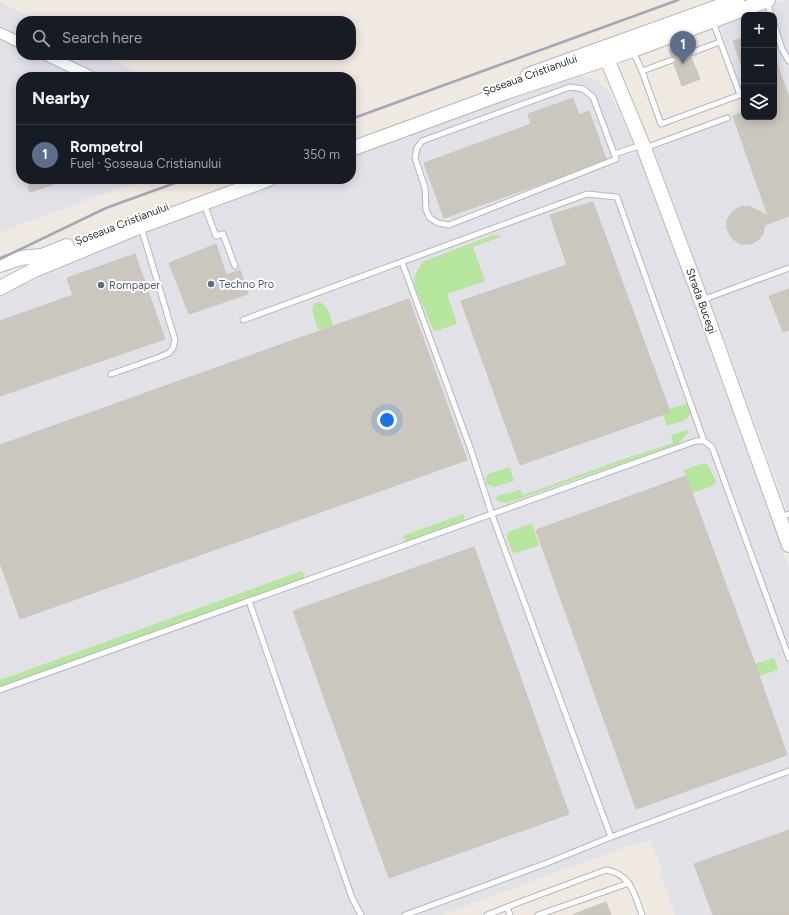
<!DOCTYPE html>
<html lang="en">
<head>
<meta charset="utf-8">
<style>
	:root { --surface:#171b24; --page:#242831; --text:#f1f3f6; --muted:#9ea1a6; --line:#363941; --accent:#8c9099 }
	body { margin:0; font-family:Figtree,sans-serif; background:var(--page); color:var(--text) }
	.controls { position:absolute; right:12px; top:12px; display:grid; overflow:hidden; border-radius:8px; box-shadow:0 2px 10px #0003 }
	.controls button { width:36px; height:36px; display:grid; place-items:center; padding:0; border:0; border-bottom:1px solid var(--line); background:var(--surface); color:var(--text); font:20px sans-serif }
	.you { position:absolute; left:387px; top:420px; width:14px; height:14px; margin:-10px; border:3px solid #fff; border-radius:50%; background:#1a73e8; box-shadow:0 0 0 6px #1a73e833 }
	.badge { display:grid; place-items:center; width:26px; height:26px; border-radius:50%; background:var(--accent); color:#fff; font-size:13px; font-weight:700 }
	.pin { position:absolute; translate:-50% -33px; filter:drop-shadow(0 1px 2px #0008) }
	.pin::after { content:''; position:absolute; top:21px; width:14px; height:12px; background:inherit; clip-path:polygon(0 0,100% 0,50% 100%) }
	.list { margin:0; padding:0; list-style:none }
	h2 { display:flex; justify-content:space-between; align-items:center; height:52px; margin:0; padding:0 16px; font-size:17px }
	h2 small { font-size:13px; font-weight:400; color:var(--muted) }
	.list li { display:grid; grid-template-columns:26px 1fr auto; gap:12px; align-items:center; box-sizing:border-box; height:60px; padding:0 16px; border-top:1px solid var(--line) }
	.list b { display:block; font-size:15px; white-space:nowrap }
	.list p { margin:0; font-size:13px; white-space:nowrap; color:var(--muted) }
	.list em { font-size:13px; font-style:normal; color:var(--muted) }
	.icon { flex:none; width:22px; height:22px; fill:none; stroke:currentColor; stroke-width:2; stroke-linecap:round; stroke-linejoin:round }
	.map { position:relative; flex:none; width:789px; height:915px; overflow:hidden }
	.search { position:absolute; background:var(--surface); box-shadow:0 2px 10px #0003; left:16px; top:16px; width:340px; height:44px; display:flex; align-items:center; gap:10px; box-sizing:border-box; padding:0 14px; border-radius:16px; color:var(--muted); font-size:15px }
	.panel { position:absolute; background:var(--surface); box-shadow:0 2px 10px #0003; left:16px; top:72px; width:340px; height:112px; border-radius:16px }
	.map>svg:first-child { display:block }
	.industrial { fill:#e3e1e8 }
	.green { fill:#b6e59e }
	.building { fill:#cbc7bf; stroke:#cbc5ba }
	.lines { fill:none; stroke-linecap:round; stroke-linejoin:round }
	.lane-casing { stroke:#b4b7c1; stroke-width:7 }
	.street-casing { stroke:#b4b7c1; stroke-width:12 }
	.secondary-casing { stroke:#b4b7c1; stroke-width:16 }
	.lane { stroke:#fff; stroke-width:5 }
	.street { stroke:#fff; stroke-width:10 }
	.secondary { stroke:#fff; stroke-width:14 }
	.rail { stroke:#a3a6b8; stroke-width:2.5 }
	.service-dot { fill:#5c6f8a; stroke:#fff; stroke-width:1.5 }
	.labels { text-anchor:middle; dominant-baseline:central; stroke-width:4; stroke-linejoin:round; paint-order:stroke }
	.street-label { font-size:11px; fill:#2e2e2e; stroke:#fff }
	.service-label { font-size:11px; fill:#4e5e75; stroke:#fff; text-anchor:start }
</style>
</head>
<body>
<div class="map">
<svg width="789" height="915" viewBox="0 0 789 915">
	<rect width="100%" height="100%" fill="#efe9e1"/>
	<g class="industrial">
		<path d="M785,0h4v515l-138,-373 93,-35v10h30v-102h-30v79l-25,-71z"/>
		<path d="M0,2l38,19h-17v34h83l43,22h-126v102h123l-144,53z"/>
		<path d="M574,75l22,4 14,14 32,68 147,407v347h-113l-17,-44 3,-2 -12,-29 -28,8 -181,67h-441v-617l22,-13 108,-47 80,-32 76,-27h65v-23z"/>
	</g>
	<g class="green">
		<path d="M493,235l10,1 -30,11 12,34 -38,13 10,30 -22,7 -2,-2 -18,-42 -1,-9 8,-16z"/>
		<path d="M319,302c10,3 11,15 14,24l-15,4 -6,-20 2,-7z"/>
		<path d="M689,403c7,18 -9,18 -22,23l-4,-11 7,-3 -1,-3z"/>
		<path d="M687,430l1,3 -10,11 -171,59 -9,-2 -2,-2 1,-3 23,-6 3,5 98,-35 52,-17 -2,-8z"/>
		<path d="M704,463l4,2 8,16 -3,5 -21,7 -8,-23z"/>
		<path d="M510,467l4,14 -20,6 -8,-4v-5l2,-4z"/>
		<path d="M463,514l2,6 -58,21 -3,-2 -1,-3z"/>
		<path d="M532,523l7,22 -22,8 -5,-1 -5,-15 1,-5z"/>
		<path d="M302,571l3,8 -305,110v-9z"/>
		<path d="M774,658l4,12 -19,6 -4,-12z"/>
	</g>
	<g class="building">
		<path d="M744,38v31h-1l-10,-28z"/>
		<path d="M687,44l2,5 -3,5 2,2 3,1 9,22 -18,7 -8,-22 2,-5 -2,-2 -3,-1 -2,-6z"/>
		<path d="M774,58h1l14,39v119l-24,9 -2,9 -5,6 -7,4h-9l-4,-1 -7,-6 -4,-8v-9l5,-8 7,-5 10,-1 19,10 -35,-100 11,-4v5h30z"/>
		<path d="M573,98l6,17 10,-4 17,48 -48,19 -114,40 -20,-55 107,-39 -3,-10z"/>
		<path d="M29,179h38v1l-37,12 -2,-6 3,-2z"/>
		<path d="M593,202l77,210 -150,53 -59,-164 106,-36 -17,-50z"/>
		<path d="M216,244l10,31 14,-5 8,24 -59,20 -20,-51z"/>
		<path d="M135,254l30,85 -165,57v-75l73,-26 -6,-17z"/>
		<path d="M789,289v41l-6,2 -14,-36z"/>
		<path d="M409,299l58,161 -447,159 -20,-56v-118z"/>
		<path d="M686,476l69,188 32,91 -151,54 -100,-279z"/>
		<path d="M474,547l95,267 -180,64 -96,-267z"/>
		<path d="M789,830v85h-76l-19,-51z"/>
		<path d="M606,902l5,13h-37v-1z"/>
	</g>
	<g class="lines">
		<g class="lane-casing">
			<g id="lane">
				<path d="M767,1l4,14"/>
				<path d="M774,24l8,25 7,12"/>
				<path d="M633,51l9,20 30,-11"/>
				<path d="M690,53l30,-11"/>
				<path d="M642,71l19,53 79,-29 -27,-73"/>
				<path d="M570,87l13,2 10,8 23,62 -167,66 -11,-2 -8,-5 -4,-8 -1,-22 -10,-30 2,-10 5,-7z"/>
				<path d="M645,148l82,-30"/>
				<path d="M614,154l28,-9"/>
				<path d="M204,204l12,32 7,-2 12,32"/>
				<path d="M402,262l69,188 21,65 119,322 178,-66"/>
				<path d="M702,300l87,-32"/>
				<path d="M243,320l344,-126 30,3 87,244"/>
				<path d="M111,374l49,-17 9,-4 4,-5 2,-8 -34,-113"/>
				<path d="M780,517l9,-3"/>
				<path d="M249,601l103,297 9,17"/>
				<path d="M0,690l696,-249h8l8,6 77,211"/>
				<path d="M507,907l3,8"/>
				<path d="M405,915l142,-52 64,-26"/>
				<path d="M487,915l41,-16 78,-29c24,3 29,25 36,45"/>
				<path d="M538,915l91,-32"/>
			</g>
		</g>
		<g class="street-casing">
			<g id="street">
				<path d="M0,33l21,10"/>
				<path d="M46,55l46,22"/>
			</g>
		</g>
		<g class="secondary-casing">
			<g id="secondary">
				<path d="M607,59l37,89 57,152 88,245"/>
				<path d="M528,75l209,-75"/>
				<path d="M351,149l158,-58 124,-41 135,-50"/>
				<path d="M0,265l20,-7 22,-2 25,-10"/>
				<path d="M0,288l32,-17 109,-45 128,-47"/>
			</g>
		</g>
		<use href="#lane" class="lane"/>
		<use href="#street" class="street"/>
		<use href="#secondary" class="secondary"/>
		<g class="rail">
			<path d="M351,119l327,-119"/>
			<path d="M0,259l106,-51 80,-29"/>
		</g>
	</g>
	<g class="service-dot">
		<circle cx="211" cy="284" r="4"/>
		<circle cx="101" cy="285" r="4"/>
	</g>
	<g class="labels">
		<g class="street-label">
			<text transform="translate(530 75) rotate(-20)">Șoseaua Cristianului</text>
			<text transform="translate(122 224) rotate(-21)">Șoseaua Cristianului</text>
			<text transform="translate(701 301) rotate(70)">Strada Bucegi</text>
		</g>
		<g class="service-label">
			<text x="219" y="284">Techno Pro</text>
			<text x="109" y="285">Rompaper</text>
		</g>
	</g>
</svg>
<div class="controls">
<button>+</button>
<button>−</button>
<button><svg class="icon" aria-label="layers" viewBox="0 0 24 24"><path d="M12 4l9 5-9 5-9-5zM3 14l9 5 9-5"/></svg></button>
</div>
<div class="you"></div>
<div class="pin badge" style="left:683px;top:64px;background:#5c6f8a">1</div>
<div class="search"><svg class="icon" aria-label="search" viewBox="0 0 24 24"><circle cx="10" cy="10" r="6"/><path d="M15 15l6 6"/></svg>Search here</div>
<section class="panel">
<h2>Nearby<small></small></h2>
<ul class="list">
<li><span class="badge" style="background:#5c6f8a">1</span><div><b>Rompetrol</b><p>Fuel · Șoseaua Cristianului</p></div><em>350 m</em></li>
</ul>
</section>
</div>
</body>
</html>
